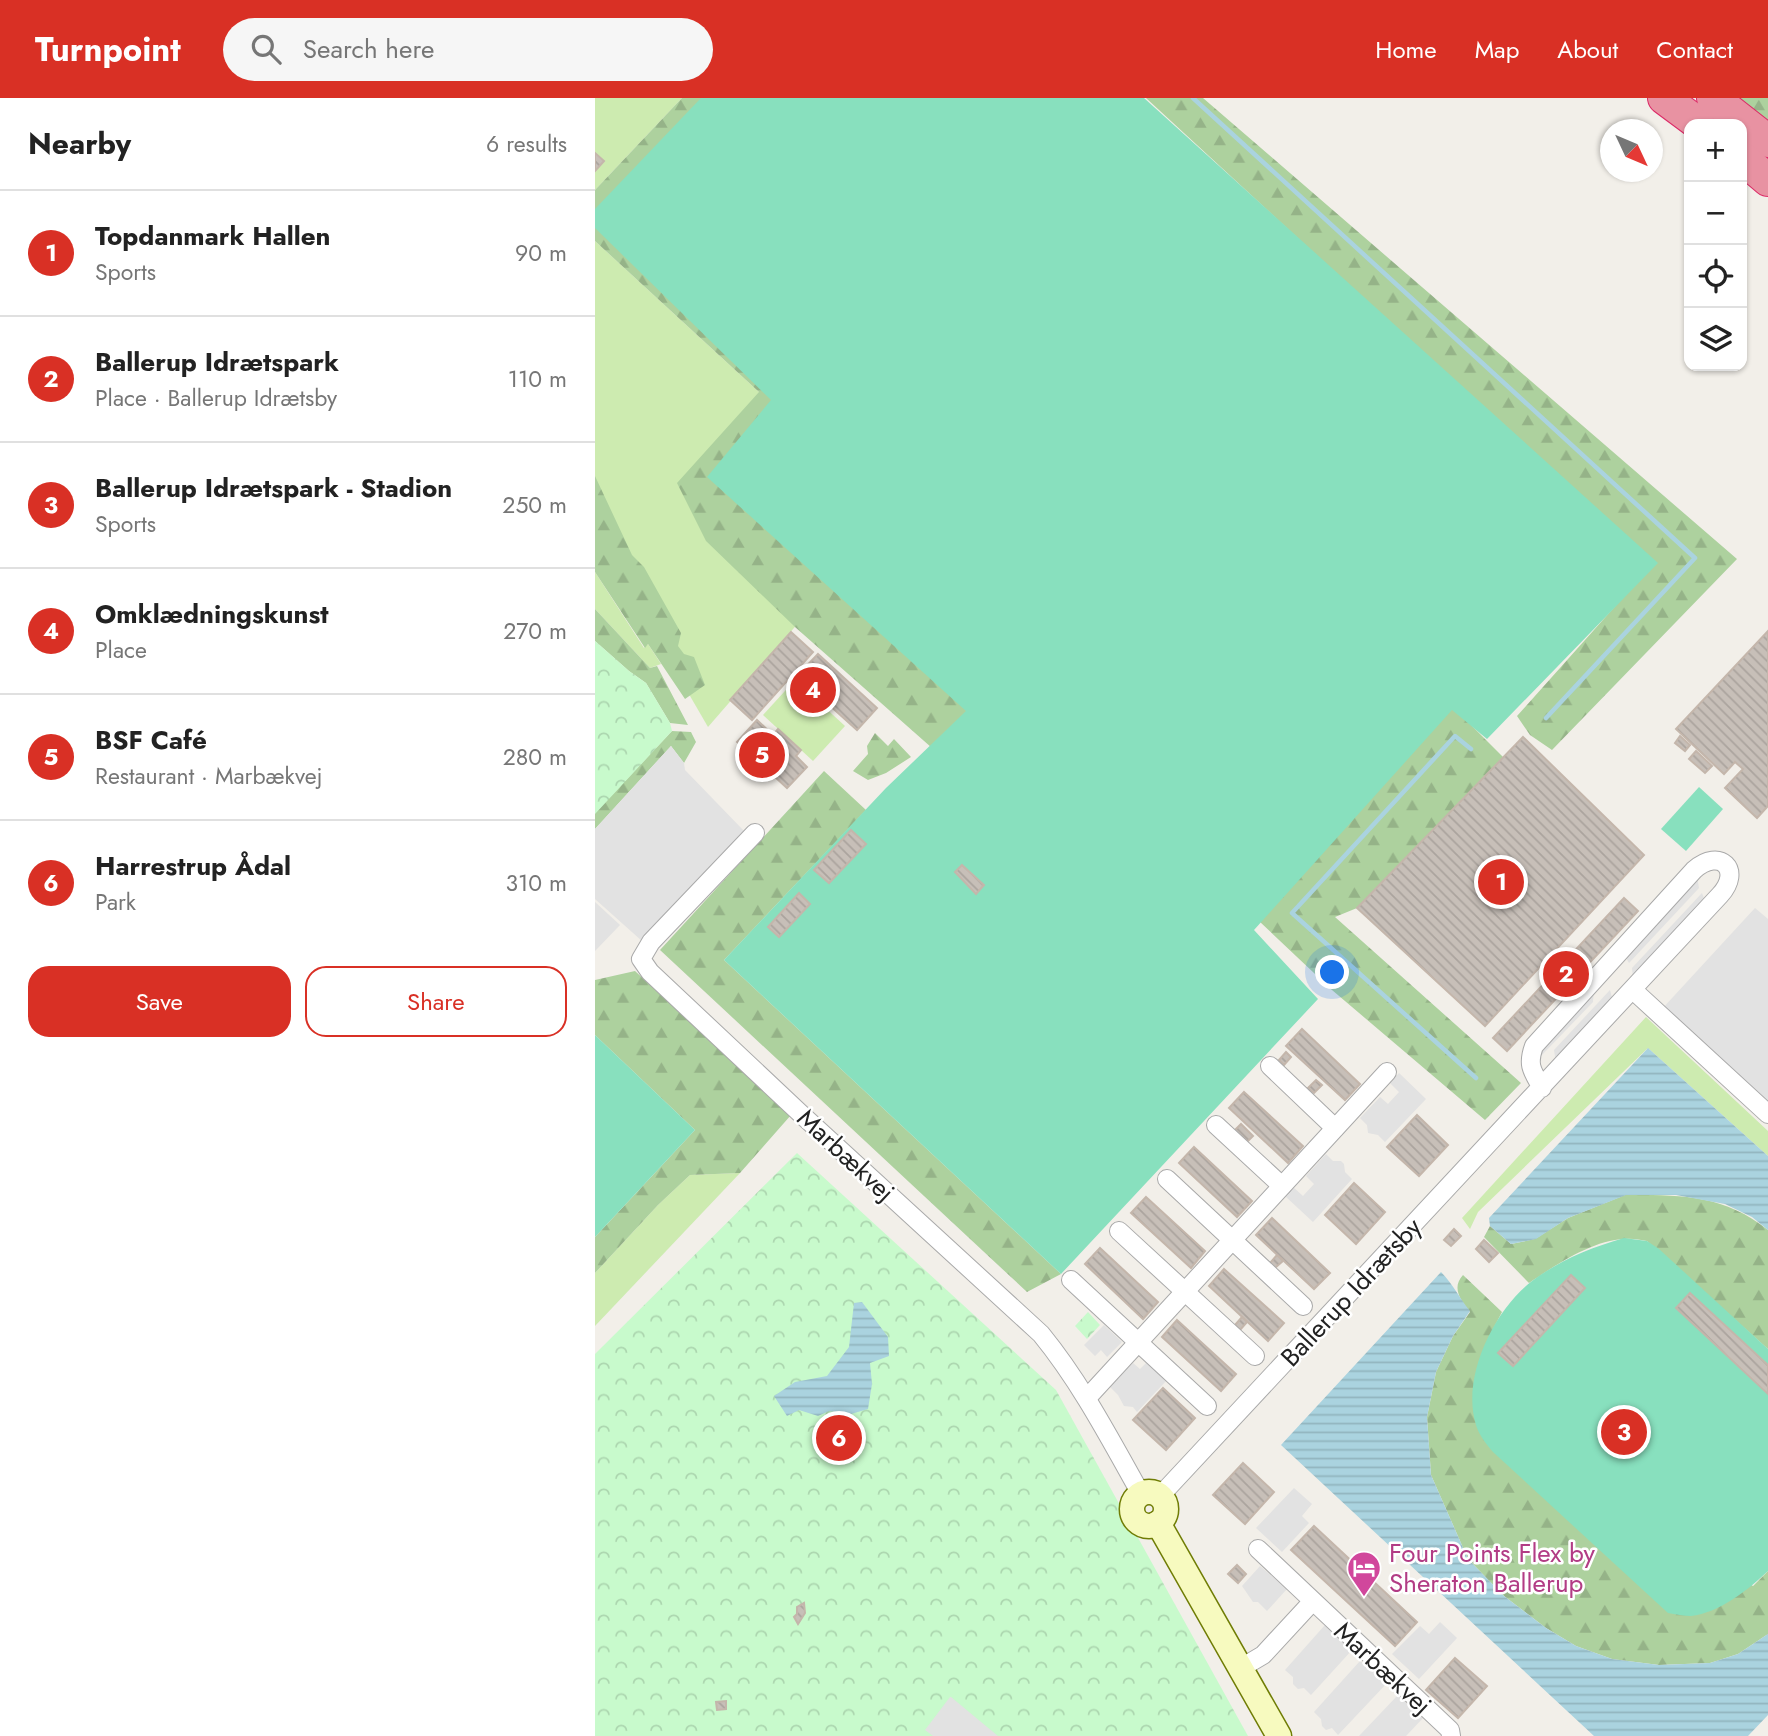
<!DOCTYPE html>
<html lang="en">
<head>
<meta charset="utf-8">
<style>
	:root { --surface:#fff; --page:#f6f6f6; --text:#222; --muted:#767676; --line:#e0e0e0; --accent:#d93025 }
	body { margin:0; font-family:Jost,sans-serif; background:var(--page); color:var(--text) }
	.controls { position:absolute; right:21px; top:21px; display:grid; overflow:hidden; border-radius:14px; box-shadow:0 2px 5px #0004 }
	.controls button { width:63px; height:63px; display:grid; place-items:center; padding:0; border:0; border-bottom:2px solid var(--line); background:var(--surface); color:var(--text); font:35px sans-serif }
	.compass { position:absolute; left:1005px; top:21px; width:63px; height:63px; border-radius:50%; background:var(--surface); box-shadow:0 2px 5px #0004; rotate:134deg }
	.you { position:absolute; left:738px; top:875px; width:24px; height:24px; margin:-18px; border:5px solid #fff; border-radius:50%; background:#1a73e8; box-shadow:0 0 0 10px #1a73e833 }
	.badge { display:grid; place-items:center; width:46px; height:46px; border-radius:50%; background:var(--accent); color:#fff; font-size:23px; font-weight:700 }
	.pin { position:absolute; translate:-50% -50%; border:4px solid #fff; box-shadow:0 2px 7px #0006 }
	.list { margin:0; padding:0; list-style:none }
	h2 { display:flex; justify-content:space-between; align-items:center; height:91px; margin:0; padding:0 28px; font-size:30px }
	h2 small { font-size:23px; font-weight:400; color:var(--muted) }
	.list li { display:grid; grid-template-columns:46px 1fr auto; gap:21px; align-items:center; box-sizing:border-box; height:126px; padding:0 28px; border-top:2px solid var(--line) }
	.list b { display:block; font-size:26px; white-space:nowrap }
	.list p { margin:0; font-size:23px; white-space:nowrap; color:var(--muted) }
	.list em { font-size:23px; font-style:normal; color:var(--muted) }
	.actions { display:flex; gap:14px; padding:21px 28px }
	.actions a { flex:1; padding:16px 0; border:2px solid var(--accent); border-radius:21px; text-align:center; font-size:24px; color:var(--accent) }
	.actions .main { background:var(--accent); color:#fff }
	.icon { flex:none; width:38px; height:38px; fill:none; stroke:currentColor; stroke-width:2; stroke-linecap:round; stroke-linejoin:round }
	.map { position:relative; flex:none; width:1173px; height:1638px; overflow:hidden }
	header { display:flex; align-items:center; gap:42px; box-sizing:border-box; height:98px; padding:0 35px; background:var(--accent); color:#fff }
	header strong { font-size:33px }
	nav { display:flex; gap:38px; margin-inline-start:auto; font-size:24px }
	.search { width:490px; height:63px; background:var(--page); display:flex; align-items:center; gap:18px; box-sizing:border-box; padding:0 24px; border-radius:38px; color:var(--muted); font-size:26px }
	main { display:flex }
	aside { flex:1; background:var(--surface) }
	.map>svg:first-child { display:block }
	.grass { fill:#cdebb0 }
	.forest { fill:url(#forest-firs) }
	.park { fill:url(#park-crowns) }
	.pitch { fill:#88e0be }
	.parking { fill:#e2e2e2 }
	.water { fill:url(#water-rules) }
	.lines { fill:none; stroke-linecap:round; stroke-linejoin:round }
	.stream { stroke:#aad3df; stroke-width:4.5 }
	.building { fill:url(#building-back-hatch); stroke:#c4b6ab; stroke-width:2 }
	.street-casing { stroke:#a9a9a9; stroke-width:20 }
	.secondary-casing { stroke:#707d05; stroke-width:27 }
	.highway-casing { stroke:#dc2a67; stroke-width:34 }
	.street { stroke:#fff; stroke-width:18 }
	.secondary { stroke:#f7fabf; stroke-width:24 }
	.highway { stroke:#e892a2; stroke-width:32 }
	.labels { text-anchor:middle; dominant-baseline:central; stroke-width:5; stroke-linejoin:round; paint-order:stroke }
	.street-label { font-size:26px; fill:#222; stroke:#fff }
	.hotel-label { font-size:26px; fill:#b23c85; stroke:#fff; text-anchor:start }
</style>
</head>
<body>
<header>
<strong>Turnpoint</strong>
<div class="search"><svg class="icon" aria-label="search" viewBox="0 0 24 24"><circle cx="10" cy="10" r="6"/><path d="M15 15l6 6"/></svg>Search here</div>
<nav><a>Home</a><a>Map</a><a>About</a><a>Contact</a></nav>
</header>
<main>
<aside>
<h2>Nearby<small>6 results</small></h2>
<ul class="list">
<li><span class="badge">1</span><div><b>Topdanmark Hallen</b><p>Sports</p></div><em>90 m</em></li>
<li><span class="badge">2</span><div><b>Ballerup Idrætspark</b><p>Place · Ballerup Idrætsby</p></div><em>110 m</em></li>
<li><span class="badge">3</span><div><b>Ballerup Idrætspark - Stadion</b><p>Sports</p></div><em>250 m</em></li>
<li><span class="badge">4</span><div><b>Omklædningskunst</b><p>Place</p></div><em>270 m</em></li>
<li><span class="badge">5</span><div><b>BSF Café</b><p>Restaurant · Marbækvej</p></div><em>280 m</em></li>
<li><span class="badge">6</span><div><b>Harrestrup Ådal</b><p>Park</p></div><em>310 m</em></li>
</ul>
<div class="actions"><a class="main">Save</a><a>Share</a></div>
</aside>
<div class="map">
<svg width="1173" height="1638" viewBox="0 0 1173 1638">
	<defs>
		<pattern id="forest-firs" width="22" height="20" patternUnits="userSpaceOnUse" patternTransform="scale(1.75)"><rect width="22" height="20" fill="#add19e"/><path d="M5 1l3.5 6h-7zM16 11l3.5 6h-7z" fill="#95b388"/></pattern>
		<pattern id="park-crowns" width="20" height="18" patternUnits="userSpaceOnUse" patternTransform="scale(1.75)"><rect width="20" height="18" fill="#c8facc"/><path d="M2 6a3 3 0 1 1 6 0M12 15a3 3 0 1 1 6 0" fill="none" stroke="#acd6af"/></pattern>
		<pattern id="water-rules" width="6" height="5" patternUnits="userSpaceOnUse" patternTransform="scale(1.75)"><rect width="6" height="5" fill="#aad3df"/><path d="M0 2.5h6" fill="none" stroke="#92b5bf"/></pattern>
		<pattern id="building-back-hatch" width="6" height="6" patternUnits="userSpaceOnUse" patternTransform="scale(1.75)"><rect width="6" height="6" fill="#c7bfb8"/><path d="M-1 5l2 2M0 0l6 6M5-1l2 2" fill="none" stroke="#aba49e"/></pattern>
	</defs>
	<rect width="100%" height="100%" fill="#f2efe9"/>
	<g class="grass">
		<path d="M0,0h87l-87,92z"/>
		<path d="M0,143l164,151 48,221 -99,114 -113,-195z"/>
		<path d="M0,474l49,76 4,-4 13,20 -11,4 -55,-59z"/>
		<path d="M200,582l50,46 -32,35 -50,-46z"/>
		<path d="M1051,919l122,114v25l-120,-108 -170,164 -8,17 -8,-11z"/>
		<path d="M145,1075l-145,153v-53l63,-68 32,-30z"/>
	</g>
	<g class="forest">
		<path d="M87,0h39l74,275 200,362 -63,13 -137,-121 -89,-86 -29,-58 82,-91 -164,-151v-51z"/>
		<path d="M551,0h57l534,461 -185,191 -22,-15 -13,-19 135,-151z"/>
		<path d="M1144,0h29v23z"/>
		<path d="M0,378l37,79 12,12 37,66 -3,13 6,8 10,3 11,28 -20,14 -37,-55 -3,4 -50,-76z"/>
		<path d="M0,511l55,59 7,-2 31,59 -18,-2 -24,-40 -17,-12 -34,-30z"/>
		<path d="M856,607l52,52 -146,151 -22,9 186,166 -36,37 -153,-130 -73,-69z"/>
		<path d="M77,633l19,1 5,10 -12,21 -13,-17 -76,83v-16z"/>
		<path d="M280,635l13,13 6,-7 17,18 -25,16 -18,7 -15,-9 15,-17 -1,-8z"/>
		<path d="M229,673l42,39 -142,150 337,314 -34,18 -367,-342z"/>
		<path d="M40,873l156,144 -51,58 -50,2 -32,30 -63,68v-36l100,-107 -100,-95v-55z"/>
		<path d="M1030,1097c55,0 98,-1 143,35v119l-121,-108c-7,-1 -15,-3 -22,-2 -33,1 -69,26 -96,44l-45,-46 6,-11 21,18 24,-5 33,-21z"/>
		<path d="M868,1177l39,37c-18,34 -29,55 -29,94l280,180 15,-15v63l-30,20 -28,9 -51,2 -47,-6 -36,-13 -30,-18 -42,-32 -36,-37 -37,-84 -4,-58 9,-45 17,-36 17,-24c-9,-11 -19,-24 -7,-37z"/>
	</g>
	<g class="park">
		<path d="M0,543l34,30 17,12 24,40 2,8 -77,83z"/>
		<path d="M202,1055l259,237 192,346h-653v-382z"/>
		<path d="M493,1214l12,13 -13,14 -12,-13z"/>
	</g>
	<g class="pitch">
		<path d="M106,0h443l514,465 -171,176 -35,-29 -198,220 64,69 -257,275 -337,-314 162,-172 80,-77 -259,-234 64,-77 -176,-172v-19z"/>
		<path d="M1104,689l24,22 -37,42 -25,-22z"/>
		<path d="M0,937l100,95 -100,107z"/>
		<path d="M1029,1140l23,3 12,8 109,100v222c-20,19 -49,42 -77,45 -7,0 -16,-2 -23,-3l-175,-161c-7,-8 -14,-17 -17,-27 -15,-48 18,-115 56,-144 28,-21 58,-33 92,-43z"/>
	</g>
	<g class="parking">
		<path d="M76,648l13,17 1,7 59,61 -102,110 -47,-42v-70z"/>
		<path d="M1102,778l2,12 -70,75 -5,-9z"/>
		<path d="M1107,795l3,8 -72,78 -1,-11z"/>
		<path d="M0,804l25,23 -25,26z"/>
		<path d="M1160,810l13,11v187l-106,-97z"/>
		<path d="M999,891l-1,13 -53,55 -1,-13z"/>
		<path d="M1015,892l3,11 -57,62 -2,-13z"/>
		<path d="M804,975l27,26 -41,43 -7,-7 -10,-2 -1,-8 -7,-7 20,-21 8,7 11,-12 -9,-9z"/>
		<path d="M731,1056l7,7h8l3,3 1,8 7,7 -39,43 -28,-26 8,-9 10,9 11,-12 -8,-8z"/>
		<path d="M509,1227l18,17 -15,15 -6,-7 -6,6 -11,-11z"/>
		<path d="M554,1262l18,20 -30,32 -4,-5 -9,-1 -6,-11 -8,-8 23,-24 7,6z"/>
		<path d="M699,1390l18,16 -10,12 7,7 -27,29 -26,-24z"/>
		<path d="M665,1468l27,23 -20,22 -9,-9h-5l-11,-16z"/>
		<path d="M845,1524l17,16 -38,41 -27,-25 28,-28 9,8z"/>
		<path d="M730,1527l27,25 -41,45 -7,-7 -6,1 -5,-5v-7l-8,-7z"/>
		<path d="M765,1563l27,22 -49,52 -6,-7 -6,2 -4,-4 -1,-7 -7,-7z"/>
		<path d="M803,1597l25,23 -17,18h-47z"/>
		<path d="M355,1599h1l47,39h-65l-8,-6z"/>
	</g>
	<g class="water">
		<path d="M1053,950l120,108v74l-16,-13 -27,-13 -49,-9h-50l-58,23 -32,21 -25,5 -21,-18 -1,-8z"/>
		<path d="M846,1174c14,15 17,24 29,39l-17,25 -17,36 -9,45 4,58 37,84 36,37 42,32 30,18 36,13 47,6 51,-2 28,-9 30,-20v81l-20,21h-154l-313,-291z"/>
		<path d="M267,1204l26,35 1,19 -19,7 2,21 -4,25 -17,5 -22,-3 -11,5 -19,-6 -12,6 -13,-20 21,-14 32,-6 22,-29 5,-44z"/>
	</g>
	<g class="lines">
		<g class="stream">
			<path d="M598,0l502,460 -149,160"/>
			<path d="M876,651l-16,-13 -163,177 184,165"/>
		</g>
	</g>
	<g class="building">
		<path d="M0,55l9,8 -9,10z"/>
		<path d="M1173,533v175l-11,12 -32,-30 18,-19 -8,-7 -11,12 -48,-45z"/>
		<path d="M196,534l22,20 -61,68 -22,-20z"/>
		<path d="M223,556l59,54 -20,22 -60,-54z"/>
		<path d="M162,622l16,15 5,-6 23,21 -5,6 11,11 -20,21 -50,-46z"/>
		<path d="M1085,638l10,9 -5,6 -10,-8z"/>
		<path d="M928,639l121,118 -159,171 -128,-118z"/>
		<path d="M1101,653l16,15 -7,7 -16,-14z"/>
		<path d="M256,732l15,14 -37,39 -15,-13z"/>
		<path d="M367,767l22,20 -8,9 -21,-22z"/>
		<path d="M204,795l11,11 -31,33 -11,-10z"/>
		<path d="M1029,800l14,13 -131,140 -14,-13z"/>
		<path d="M707,931l58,55 -15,16 -59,-54z"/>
		<path d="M691,954l5,5 -7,8 -5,-5z"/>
		<path d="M721,982l6,5 -8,8 -6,-5z"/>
		<path d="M649,994l59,54 -15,17 -59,-55z"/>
		<path d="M822,1017l31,30 -29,31 -32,-29z"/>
		<path d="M646,1026l12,12 -7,7 -13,-11z"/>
		<path d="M599,1049l58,54 -15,16 -58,-54z"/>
		<path d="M759,1085l31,29 -29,32 -31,-29z"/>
		<path d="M551,1099l59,54 -14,17 -60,-55z"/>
		<path d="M677,1120l58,55 -16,16 -58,-54z"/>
		<path d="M859,1131l7,7 -10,10 -7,-6z"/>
		<path d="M889,1142l14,13 -9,9 -13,-13z"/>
		<path d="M505,1150l58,54 -15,17 -58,-55z"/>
		<path d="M682,1157l6,6 -8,7 -5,-5z"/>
		<path d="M629,1171l60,54 -16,18 -59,-55z"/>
		<path d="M976,1177l14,13 -72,78 -15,-13z"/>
		<path d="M1095,1195l78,72v29l-92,-86z"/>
		<path d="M647,1219l5,5 -7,8 -5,-5z"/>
		<path d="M582,1222l59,54 -15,17 -59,-54z"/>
		<path d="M568,1290l32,30 -29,32 -33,-30z"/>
		<path d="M648,1365l31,29 -29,32 -32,-29z"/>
		<path d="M719,1428l103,96 -22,24 -104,-96z"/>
		<path d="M642,1467l9,9 -8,9 -10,-9z"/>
		<path d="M209,1505l1,10 -7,11 -4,-7 3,-3v-7z"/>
		<path d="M860,1560l32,28 -29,32 -32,-28z"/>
		<path d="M131,1603v8l-9,1 -1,-8z"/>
	</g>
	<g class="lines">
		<g class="street-casing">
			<g id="street">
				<path d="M160,735l-104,109 -10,17 9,13 151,142 240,220c40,49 69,105 100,160"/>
				<path d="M1038,892l135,124"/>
				<path d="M675,968l65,62"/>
				<path d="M621,1027l66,61"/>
				<path d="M572,1081l136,127"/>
				<path d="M524,1133l136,125"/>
				<path d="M476,1182l136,126"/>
				<path d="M492,1300l300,-326"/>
				<path d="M565,1398l560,-601c23,-25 0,-48 -26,-25l-160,176c-7,19 -2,25 8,42"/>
				<path d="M663,1451l192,181 1,6"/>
				<path d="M646,1570l22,-13 49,-53"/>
			</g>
		</g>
		<g class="secondary-casing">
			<g id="secondary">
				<circle cx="554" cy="1411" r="17"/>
				<path d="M563,1425l121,213"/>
			</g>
		</g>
		<g class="highway-casing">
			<g id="highway">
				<path d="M1069,0l35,26"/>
				<path d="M1118,0l55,43"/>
				<path d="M1147,60l26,22"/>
			</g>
		</g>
		<use href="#street" class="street"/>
		<use href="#secondary" class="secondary"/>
		<use href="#highway" class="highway"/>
	</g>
	<defs>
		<g id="hotel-pin" transform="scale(1.75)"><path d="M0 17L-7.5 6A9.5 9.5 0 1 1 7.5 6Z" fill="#d1479c" stroke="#fff"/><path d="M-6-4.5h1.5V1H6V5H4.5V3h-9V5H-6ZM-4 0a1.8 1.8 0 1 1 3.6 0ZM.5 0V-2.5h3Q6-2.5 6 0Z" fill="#fff"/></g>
	</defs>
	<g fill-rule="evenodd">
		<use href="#hotel-pin" x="769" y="1470"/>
	</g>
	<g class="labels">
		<g class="street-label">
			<text transform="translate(251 1057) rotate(43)">Marbækvej</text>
			<text transform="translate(756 1194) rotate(-47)">Ballerup Idrætsby</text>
			<text transform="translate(788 1570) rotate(43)">Marbækvej</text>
		</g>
		<g class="hotel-label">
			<text x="794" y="1455">Four Points Flex by<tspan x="794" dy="30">Sheraton Ballerup</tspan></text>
		</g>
	</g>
</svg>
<div class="controls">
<button>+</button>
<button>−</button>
<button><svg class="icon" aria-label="locate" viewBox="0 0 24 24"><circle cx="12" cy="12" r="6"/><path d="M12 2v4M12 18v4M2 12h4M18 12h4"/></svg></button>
<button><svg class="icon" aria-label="layers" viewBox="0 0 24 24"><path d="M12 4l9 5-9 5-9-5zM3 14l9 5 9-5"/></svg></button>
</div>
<svg class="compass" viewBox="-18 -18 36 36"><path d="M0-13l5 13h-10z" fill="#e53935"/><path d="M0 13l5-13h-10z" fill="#767676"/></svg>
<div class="you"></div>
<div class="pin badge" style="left:906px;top:784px">1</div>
<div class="pin badge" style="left:971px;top:876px">2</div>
<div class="pin badge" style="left:1029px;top:1334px">3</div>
<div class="pin badge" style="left:218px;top:592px">4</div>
<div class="pin badge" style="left:167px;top:657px">5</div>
<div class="pin badge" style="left:244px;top:1340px">6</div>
</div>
</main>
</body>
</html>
